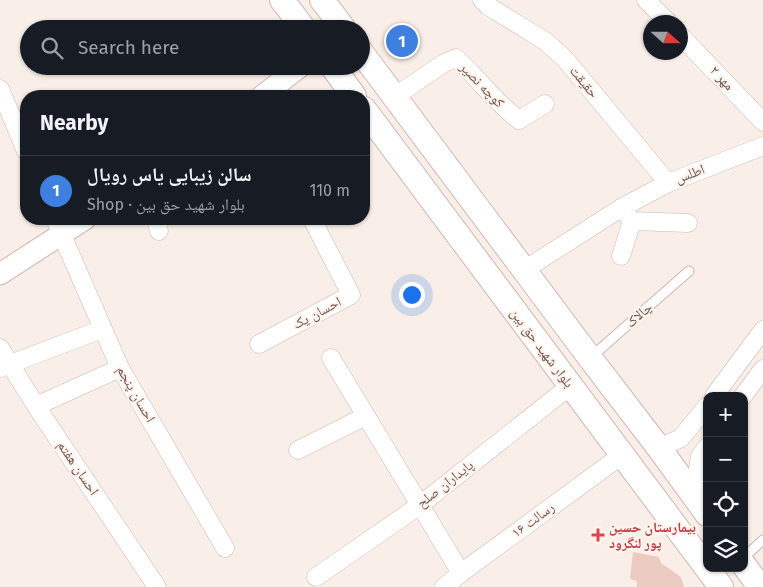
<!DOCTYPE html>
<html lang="en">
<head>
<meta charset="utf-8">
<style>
	:root { --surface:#171b24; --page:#242831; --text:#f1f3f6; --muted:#9ea1a6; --line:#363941; --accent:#2563eb }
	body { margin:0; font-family:"Fira Sans","Noto Naskh Arabic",sans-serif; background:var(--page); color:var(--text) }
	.controls { position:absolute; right:15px; bottom:15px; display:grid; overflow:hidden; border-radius:10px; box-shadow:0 1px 4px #0004 }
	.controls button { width:45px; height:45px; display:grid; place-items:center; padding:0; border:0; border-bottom:1px solid var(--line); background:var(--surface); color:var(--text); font:25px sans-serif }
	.compass { position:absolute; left:643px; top:15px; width:45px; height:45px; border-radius:50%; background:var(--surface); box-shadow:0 1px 4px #0004; rotate:111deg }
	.you { position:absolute; left:411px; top:294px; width:18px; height:18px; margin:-12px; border:4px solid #fff; border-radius:50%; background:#1a73e8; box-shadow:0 0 0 8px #1a73e833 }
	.badge { display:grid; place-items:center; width:32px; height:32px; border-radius:50%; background:var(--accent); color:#fff; font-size:16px; font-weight:700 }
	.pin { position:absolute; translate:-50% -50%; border:2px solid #fff; box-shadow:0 1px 5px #0006 }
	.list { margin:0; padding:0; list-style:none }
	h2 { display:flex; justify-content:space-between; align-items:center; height:65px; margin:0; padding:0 20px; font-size:21px }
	h2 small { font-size:16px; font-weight:400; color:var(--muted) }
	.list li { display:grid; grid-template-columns:32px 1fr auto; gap:15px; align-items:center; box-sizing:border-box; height:70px; padding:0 20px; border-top:1px solid var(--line) }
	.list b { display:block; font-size:19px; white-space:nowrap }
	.list p { margin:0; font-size:16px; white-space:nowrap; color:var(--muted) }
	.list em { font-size:16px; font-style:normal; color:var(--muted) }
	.icon { flex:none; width:28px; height:28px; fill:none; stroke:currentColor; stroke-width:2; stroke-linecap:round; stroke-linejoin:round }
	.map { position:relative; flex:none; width:763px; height:587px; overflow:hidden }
	.search { position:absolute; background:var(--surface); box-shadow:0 1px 4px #0004; left:20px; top:20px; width:350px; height:55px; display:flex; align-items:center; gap:12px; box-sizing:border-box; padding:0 18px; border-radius:28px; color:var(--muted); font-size:19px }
	.panel { position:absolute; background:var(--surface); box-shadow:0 1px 4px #0004; left:20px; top:90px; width:350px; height:135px; border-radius:20px }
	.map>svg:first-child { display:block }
	.building { fill:#eccbc3 }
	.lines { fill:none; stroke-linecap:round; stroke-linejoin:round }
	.service-casing { stroke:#ccb8b2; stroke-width:11 }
	.minor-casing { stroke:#ccb8b2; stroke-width:19 }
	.tertiary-casing { stroke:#ccb8b2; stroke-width:23 }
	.secondary-casing { stroke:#ceb7b0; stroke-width:26 }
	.service { stroke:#fff; stroke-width:9 }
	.minor { stroke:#fff; stroke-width:18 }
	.tertiary { stroke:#fff; stroke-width:21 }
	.secondary { stroke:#fff; stroke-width:24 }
	.health-dot { fill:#e0444e; stroke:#fdf4ee; stroke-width:2 }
	.labels { text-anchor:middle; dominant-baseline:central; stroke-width:4.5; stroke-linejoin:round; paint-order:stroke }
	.street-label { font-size:14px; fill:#70544f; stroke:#fdf4ee }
	.health-label { font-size:14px; font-weight:bold; fill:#be3a42; stroke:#fdf4ee; text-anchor:start }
</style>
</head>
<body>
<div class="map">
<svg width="763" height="587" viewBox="0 0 763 587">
	<rect width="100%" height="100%" fill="#faefe8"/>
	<path class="building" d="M633,552l26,5 2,6 20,14 3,10h-47v-6l-7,-2z"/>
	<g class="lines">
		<g class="service-casing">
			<g id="service">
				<path d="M590,358l99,-87"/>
				<path d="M744,557l19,-17"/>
			</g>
		</g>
		<g class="minor-casing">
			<g id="minor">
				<path d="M482,0l6,6 57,35 20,18 103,124"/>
				<path d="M646,0l22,22"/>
				<path d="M680,35l83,87"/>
				<path d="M0,89l26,62"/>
				<path d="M394,97l50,-34 12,-5c22,20 40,45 63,62l26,-16"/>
				<path d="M621,208l11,13 56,2"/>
				<path d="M55,219l65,149 105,180"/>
				<path d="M156,219l3,12"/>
				<path d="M621,256l11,-35"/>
				<path d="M524,270l97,-62 47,-25 95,-37"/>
				<path d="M259,344l92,-49 -39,-76"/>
				<path d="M0,348l36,58 121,181"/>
				<path d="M331,358l130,215"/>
				<path d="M0,368l102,-39"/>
				<path d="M714,396l49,-66"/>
				<path d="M743,396l20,-27"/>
				<path d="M36,406l84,-38"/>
				<path d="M659,448l22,-10 26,-32"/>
				<path d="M298,450l68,-34"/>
				<path d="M694,496l6,-40 7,-9"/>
				<path d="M316,577l104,-72 150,-119"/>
				<path d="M444,587l17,-14 161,-118"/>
			</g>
		</g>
		<g class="tertiary-casing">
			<g id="tertiary">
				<path d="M262,96l39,-30"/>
				<path d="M0,274l85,-55"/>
			</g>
		</g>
		<g class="secondary-casing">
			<g id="secondary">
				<path d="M282,0l22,29"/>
				<path d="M322,0l22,29"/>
				<path d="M361,52l229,306 69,90 48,66"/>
				<path d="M332,66l22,30"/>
				<path d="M364,109l357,478"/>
				<path d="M744,565l16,22"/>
			</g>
		</g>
		<use href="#service" class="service"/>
		<use href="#minor" class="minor"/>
		<use href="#tertiary" class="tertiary"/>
		<use href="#secondary" class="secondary"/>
	</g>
	<path class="health-dot" d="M595.5 527.5h5v5h5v5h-5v5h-5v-5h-5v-5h5z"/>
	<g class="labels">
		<g class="street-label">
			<text transform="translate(722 78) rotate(47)">مهر ۲</text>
			<text transform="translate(584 82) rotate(50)">حقیقت</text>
			<text transform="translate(482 85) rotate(46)">کوچه نصیر</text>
			<text transform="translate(690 174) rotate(-21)">اطلس</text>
			<text transform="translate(317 313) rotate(-28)">احسان یک</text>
			<text transform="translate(639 315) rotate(-41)">چالاک</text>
			<text transform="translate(542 348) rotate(53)">بلوار شهید حق بین</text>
			<text transform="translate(136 394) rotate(60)">احسان پنجم</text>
			<text transform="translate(78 468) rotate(56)">احسان هفتم</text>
			<text transform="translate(445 484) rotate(-38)">پایداران صلح</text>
			<text transform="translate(533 520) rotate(-36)">رسالت ۱۶</text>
		</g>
		<g class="health-label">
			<text x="609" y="527">بیمارستان حسین<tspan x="609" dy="16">پور لنگرود</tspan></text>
		</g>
	</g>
</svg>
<div class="controls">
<button>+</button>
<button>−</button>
<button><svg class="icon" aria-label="locate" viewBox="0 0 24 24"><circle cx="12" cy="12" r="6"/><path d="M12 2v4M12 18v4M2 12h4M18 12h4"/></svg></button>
<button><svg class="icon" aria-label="layers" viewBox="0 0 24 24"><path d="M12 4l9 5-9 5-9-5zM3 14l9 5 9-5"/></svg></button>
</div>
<svg class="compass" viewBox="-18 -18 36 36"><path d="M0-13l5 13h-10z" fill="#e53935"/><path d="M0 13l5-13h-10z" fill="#9ea1a6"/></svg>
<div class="you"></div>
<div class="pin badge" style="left:402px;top:41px;background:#3f7fe0">1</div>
<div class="search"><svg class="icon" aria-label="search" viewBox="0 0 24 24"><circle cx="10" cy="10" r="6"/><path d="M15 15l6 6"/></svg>Search here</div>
<section class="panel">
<h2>Nearby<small></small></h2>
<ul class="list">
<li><span class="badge" style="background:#3f7fe0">1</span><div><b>سالن زیبایی یاس رویال</b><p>Shop · بلوار شهید حق بین</p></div><em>110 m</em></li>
</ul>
</section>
</div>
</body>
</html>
